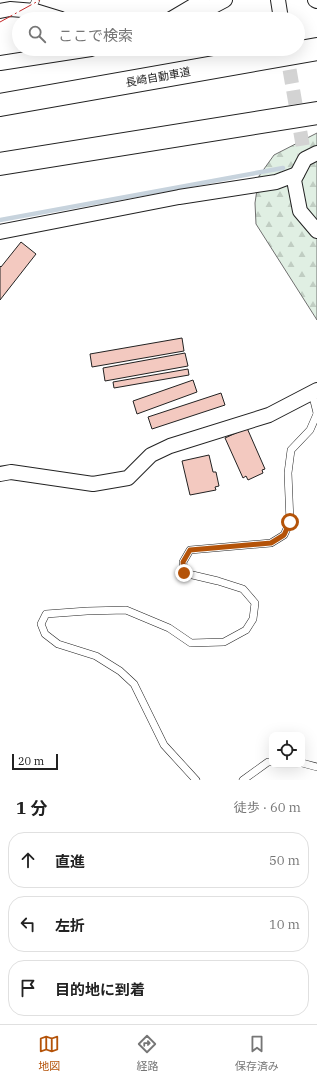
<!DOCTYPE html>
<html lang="ja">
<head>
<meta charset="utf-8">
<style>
	:root { --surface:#fff; --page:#f6f6f6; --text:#222; --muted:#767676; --line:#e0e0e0; --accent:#b45309 }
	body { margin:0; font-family:"IBM Plex Serif","Noto Sans JP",serif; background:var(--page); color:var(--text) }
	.controls { position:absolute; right:12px; bottom:12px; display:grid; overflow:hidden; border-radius:8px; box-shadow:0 4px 16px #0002 }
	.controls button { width:36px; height:36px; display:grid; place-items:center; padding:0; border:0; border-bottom:1px solid var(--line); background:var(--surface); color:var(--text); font:20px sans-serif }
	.scale { position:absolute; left:12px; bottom:10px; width:46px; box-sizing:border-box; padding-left:4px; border:2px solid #222; border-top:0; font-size:11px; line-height:14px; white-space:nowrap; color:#222; -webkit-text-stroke:3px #fff; paint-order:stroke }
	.stop { position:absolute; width:12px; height:12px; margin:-9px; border:3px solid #b45309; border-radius:50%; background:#fff }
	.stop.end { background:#b45309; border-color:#fff; box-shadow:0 1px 4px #0008 }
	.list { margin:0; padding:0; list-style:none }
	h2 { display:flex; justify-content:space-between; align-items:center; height:52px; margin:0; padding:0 16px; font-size:17px }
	h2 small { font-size:13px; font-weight:400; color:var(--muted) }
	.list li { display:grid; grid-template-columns:26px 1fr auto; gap:12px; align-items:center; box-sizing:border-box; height:56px; margin:0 8px 8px; padding:0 8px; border:1px solid var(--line); border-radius:16px }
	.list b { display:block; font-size:15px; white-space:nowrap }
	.list em { font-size:13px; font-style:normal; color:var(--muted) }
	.icon { flex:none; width:22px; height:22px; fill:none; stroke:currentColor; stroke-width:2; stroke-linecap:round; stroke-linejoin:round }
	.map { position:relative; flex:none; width:317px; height:780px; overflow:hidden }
	.search { position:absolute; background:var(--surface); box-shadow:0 4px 16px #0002; left:12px; right:12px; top:12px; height:44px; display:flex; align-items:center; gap:10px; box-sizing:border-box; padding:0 14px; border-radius:22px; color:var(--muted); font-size:15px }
	.sheet { height:244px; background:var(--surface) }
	nav { display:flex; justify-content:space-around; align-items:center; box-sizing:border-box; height:56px; border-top:1px solid var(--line); background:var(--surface); font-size:11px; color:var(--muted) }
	nav a { display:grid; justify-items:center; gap:2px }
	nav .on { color:var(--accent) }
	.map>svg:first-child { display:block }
	.forest { fill:url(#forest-firs); stroke:#6f6f6f }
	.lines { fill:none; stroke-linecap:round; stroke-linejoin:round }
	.stream { stroke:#c7d3dd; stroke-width:4.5 }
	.building { fill:#f3c9c0; stroke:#222 }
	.street-tunnel { stroke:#d3d3d3; stroke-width:14; stroke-dasharray:14 7; stroke-linecap:butt }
	.lane-casing { stroke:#222; stroke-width:8 }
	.street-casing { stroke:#222; stroke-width:16 }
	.highway-casing { stroke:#222; stroke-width:24 }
	.lane { stroke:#fff; stroke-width:7 }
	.street { stroke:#fff; stroke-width:14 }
	.highway { stroke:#fff; stroke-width:22 }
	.power { stroke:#c62828; stroke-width:1; stroke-dasharray:14 3 2 3; stroke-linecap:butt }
	.route { stroke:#b45309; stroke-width:5 }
	.labels { text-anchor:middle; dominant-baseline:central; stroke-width:3; stroke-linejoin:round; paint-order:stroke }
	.street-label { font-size:11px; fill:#222; stroke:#fff }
</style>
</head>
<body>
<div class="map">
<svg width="317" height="780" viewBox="0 0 317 780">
	<defs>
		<pattern id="forest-firs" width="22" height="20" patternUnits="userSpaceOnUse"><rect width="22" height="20" fill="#e0efe3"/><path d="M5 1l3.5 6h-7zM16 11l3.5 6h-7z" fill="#c0cdc2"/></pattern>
	</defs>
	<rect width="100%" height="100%" fill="#fff"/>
	<path class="forest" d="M317,133v187l-61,-96 -1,-21 4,-27 15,-21z"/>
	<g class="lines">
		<path class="stream" d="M0,220l283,-52"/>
	</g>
	<g class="building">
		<path d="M21,242l15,12 -36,46v-34l1,1z"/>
		<path d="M182,338l2,13 -92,16 -2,-13z"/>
		<path d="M185,353l3,13 -83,15 -2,-13z"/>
		<path d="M188,369l1,6 -75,13 -1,-6z"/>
		<path d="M193,380l4,12 -60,22 -4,-13z"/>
		<path d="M221,393l4,12 -73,24 -4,-12z"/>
		<path d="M247,428l18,41 -3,1 1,3 -15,7 -2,-4 -3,2 -18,-40z"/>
		<path d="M209,455l4,17h3l3,14 -4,1 1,3 -26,5 -8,-34z"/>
	</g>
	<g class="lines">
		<path class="street-tunnel" d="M286,49l19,110"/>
		<g class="lane-casing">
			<g id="lane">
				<path d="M31,10l5,-10"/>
				<path d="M312,393l5,20"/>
				<path d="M302,763l15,4"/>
				<path d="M196,780l-32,-35 -30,-61 -14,-13 -24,-15 -38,-12 -13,-10 -4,-10 5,-10 41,-3 39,-1 43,18 22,15 33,-1 22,-12 7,-11 2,-16 -12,-14 -25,-8 -34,-8 -1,-11 7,-12 81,-7 13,-8 6,-13 -2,-49 3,-23 19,-20 7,-16"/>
				<path d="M243,780l25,-18h4"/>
			</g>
		</g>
		<g class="street-casing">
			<g id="street">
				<path d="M278,0l3,19"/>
				<path d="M315,0l2,1"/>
				<path d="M0,11l10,-2 25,2 26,8"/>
				<path d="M171,19l32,-19"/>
				<path d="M189,19l36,-19"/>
				<path d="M0,63l91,-14"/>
				<path d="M317,153l-12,6 -11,21 6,31 17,20"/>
				<path d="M0,232l179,-35 97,-15 21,-8"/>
				<path d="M0,474l11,-2 82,12 35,-6 23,-23 19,-9 99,-31 48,-25"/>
			</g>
		</g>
		<g class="highway-casing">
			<g id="highway">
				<path d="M0,105l317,-56"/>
				<path d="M0,164l317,-51"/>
			</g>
		</g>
		<use href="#lane" class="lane"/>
		<use href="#street" class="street"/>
		<use href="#highway" class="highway"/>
		<path class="power" d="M0,22l40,-22"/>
	</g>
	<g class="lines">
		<path class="route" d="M184,573l-1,-11 7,-12 81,-7 13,-8 6,-13"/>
	</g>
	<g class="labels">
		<g class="street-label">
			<text transform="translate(158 77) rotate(-10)">長崎自動車道</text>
		</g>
	</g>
</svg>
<div class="controls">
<button><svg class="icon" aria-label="locate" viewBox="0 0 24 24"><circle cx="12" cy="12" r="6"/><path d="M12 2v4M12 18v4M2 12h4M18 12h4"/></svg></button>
</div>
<div class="scale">20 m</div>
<div class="stop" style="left:290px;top:522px"></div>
<div class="stop end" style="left:184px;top:573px"></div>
<div class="search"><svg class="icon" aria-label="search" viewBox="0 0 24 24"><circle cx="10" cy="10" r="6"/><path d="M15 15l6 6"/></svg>ここで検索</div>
</div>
<section class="sheet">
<h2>1 分<small>徒歩 · 60 m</small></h2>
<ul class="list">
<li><svg class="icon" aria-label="ahead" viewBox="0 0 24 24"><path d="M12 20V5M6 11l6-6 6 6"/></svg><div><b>直進</b></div><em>50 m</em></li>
<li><svg class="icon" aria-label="left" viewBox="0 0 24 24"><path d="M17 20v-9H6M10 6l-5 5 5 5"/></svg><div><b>左折</b></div><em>10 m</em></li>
<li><svg class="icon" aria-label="arrive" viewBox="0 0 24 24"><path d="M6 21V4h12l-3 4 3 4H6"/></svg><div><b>目的地に到着</b></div></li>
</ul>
</section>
<nav>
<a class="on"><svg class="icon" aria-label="map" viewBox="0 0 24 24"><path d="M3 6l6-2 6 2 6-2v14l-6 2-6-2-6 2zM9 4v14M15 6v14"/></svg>地図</a>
<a><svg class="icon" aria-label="directions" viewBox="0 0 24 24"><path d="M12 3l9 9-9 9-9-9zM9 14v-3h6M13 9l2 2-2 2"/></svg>経路</a>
<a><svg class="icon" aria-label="saved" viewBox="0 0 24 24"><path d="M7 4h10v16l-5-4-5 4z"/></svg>保存済み</a>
</nav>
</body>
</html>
